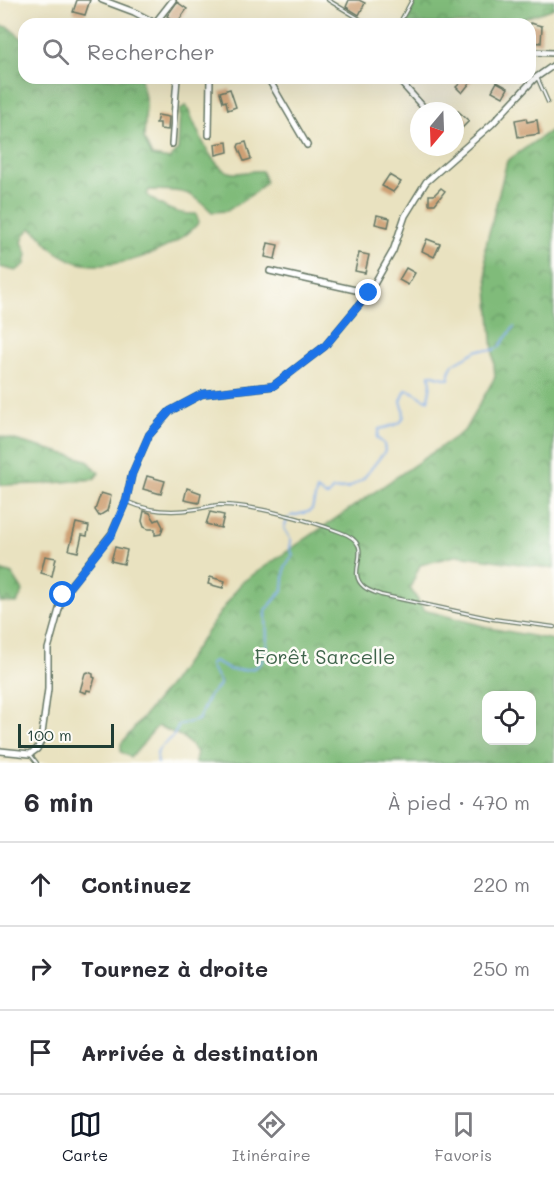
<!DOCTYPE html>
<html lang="fr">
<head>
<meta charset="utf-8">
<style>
	:root { --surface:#fff; --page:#f2f2f3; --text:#2b2b33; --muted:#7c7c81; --line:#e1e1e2; --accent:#111827 }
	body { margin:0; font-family:Mali,sans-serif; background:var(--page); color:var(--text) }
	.controls { position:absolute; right:18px; bottom:18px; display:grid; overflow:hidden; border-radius:12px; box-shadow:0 6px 24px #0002 }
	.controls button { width:54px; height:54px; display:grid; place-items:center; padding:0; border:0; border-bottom:2px solid var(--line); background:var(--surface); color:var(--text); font:30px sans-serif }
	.compass { position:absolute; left:410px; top:102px; width:54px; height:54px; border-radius:50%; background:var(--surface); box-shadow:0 6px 24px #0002; rotate:199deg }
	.scale { position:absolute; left:18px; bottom:15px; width:96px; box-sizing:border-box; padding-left:6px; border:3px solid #1f3d34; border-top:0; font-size:16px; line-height:21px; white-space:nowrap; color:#1f3d34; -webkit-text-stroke:4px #fdfcf7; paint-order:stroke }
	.stop { position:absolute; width:18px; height:18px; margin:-14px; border:4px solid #1a73e8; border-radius:50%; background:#fff }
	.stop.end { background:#1a73e8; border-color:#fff; box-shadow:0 2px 6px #0008 }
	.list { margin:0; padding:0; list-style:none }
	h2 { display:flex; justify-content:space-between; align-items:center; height:78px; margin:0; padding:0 24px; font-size:26px }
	h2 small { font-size:20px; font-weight:400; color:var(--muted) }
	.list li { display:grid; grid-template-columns:39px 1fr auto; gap:18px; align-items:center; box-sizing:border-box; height:84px; padding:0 24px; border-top:2px solid var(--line) }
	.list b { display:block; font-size:22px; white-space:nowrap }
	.list em { font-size:20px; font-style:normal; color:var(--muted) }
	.icon { flex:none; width:33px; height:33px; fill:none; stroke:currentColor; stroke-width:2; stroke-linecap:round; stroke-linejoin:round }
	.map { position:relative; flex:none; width:554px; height:763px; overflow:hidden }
	.search { position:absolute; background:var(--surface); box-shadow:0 6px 24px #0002; left:18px; right:18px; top:18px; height:66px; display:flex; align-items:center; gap:15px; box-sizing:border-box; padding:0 21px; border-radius:18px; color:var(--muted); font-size:22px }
	.sheet { height:330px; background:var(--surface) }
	nav { display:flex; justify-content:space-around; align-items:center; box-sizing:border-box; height:84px; border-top:2px solid var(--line); background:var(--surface); font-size:16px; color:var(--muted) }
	nav a { display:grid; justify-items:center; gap:3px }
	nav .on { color:var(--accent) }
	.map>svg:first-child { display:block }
	.forest { fill:url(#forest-crowns); stroke:#507c57; stroke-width:1.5; fill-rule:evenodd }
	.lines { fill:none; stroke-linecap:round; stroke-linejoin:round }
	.stream { stroke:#7eace8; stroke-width:2 }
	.building { fill:#cea075 }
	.service-casing { stroke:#667765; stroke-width:4.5 }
	.minor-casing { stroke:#667765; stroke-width:8 }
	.service { stroke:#fff; stroke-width:2 }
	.minor { stroke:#fff; stroke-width:5 }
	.route { stroke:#1a73e8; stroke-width:8 }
	.labels { text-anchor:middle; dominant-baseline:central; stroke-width:5; stroke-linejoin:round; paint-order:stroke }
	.park-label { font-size:20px; fill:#3f644b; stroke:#fdfcf7 }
</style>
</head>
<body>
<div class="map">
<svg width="554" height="763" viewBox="0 0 554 763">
	<defs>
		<pattern id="forest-crowns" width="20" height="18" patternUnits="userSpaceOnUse" patternTransform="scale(1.5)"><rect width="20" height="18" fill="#80bb7a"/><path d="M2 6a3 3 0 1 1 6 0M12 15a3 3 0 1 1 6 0" fill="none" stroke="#689965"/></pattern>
	</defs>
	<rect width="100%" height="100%" fill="#fdfcf7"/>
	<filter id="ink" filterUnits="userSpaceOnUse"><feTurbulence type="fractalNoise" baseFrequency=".0167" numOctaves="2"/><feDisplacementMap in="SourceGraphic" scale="12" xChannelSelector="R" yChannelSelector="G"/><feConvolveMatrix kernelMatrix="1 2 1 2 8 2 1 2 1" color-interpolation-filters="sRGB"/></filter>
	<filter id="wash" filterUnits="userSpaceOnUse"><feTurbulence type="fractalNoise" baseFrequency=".008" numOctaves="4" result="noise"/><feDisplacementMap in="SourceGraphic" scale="24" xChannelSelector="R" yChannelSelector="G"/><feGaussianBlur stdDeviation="1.35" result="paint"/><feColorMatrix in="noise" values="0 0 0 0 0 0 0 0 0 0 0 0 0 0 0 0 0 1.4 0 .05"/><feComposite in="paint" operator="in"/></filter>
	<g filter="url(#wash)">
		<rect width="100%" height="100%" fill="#e9e2c0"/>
		<g class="forest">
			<path d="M416,0h138v8l-46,16h-102z"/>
			<path d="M0,26l8,1 16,13v38h117l5,25 -2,36 8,17 18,3 8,-9 2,-40 6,-5c9,18 24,66 47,68 8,1 19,-3 29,-2l4,11 -12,11 -27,18 -15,1c-24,-24 -31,-21 -63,-22l-2,5c15,12 30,20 49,19l3,8c-23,29 -93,54 -128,38 -5,-3 -12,-6 -17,-10 -9,-7 -11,-15 -23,-22l-6,6 -3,8 5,12 -2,10 -9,7 -16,-4z"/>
			<path d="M554,128v441l-96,-14 -38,10 -10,23 14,22 71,19 59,11v123h-359l2,-11 -14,-15 -25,-11c-11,10 -16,22 -28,31l-9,-5v-8l50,-61 70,-100 223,-152 31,-54 -10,-128 22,-88zM486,696h46v44h-46z"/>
			<path d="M0,436l87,24 12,13 -5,6 -51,5 -43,1z"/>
			<path d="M0,570l12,4 11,17 -6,12 -17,-1z"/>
		</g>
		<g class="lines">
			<g class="stream">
				<path d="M291,516l17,-4 4,-3 5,-19 7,5 4,1 4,-6 16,-2 15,-9 22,-28 -1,-7 -7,-6 2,-9c21,-5 30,-5 22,-28l5,-11c10,1 15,9 22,10l3,-17 -2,-9 20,5v-7l4,-8 25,-14h16l5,-3 15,-20"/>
				<path d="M158,763c-4,-16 5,-16 13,-25 4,-3 6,-9 8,-13l19,-5 11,-24 11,-12c-1,-9 -10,-13 -10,-20l4,-3c6,2 11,8 17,9 6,1 13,0 19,-1 24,-5 15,-42 16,-59l17,-20 2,-23 8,-12 -3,-6 1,-9 -7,-12 4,-10"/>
			</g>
		</g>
		<g id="blocks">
			<g class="building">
				<path d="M77,0h13l-5,15 -12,-3z"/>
				<path d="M349,0h10l6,3 -6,12 -13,-8z"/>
				<path d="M177,2l10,7 -10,14 -10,-7z"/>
				<path d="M530,23l12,3 -1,17 -9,-1z"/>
				<path d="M466,78h8l-12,15 -6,-6z"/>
				<path d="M497,82l11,6 -5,9 -11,-6z"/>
				<path d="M230,89l6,18 -8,3 -2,-9 -3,1 -3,-10z"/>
				<path d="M458,111l11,10 -11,11 -3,-2v-16z"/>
				<path d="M158,115l11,2 -1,13 -8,-1v-6h-4z"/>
				<path d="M526,118l1,4 10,-2 2,14 -21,3 -3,-17z"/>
				<path d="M227,142l1,10 -12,3 -1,-11z"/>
				<path d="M246,142l5,17 -7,2 -6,-14 1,-3z"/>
				<path d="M389,175l12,7 -8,10 -11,-6z"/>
				<path d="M441,188l4,3 -10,13h-6v-9h5z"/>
				<path d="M377,215l13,3 -2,9 -13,-3z"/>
				<path d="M427,239l13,5 -6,13 -12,-6z"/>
				<path d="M268,243l10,2 -3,14 -10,-2z"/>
				<path d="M359,253l10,2 -4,18 -10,-2z"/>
				<path d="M406,268l9,5 -7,12 -9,-5z"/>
				<path d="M147,476l18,5 -4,13 -18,-5z"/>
				<path d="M187,488l14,5 -2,10 -15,-3z"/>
				<path d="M101,493l10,3 -4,15 -8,5 -4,-6z"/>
				<path d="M144,511l6,2 5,8 4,-2 4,8 -2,7 -6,1v-6h-7l-4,-2 -2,-6z"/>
				<path d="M210,512l14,3 -3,13 -15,-4z"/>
				<path d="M76,523l13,3 -2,10 -5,-1 -4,17 -9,-2z"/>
				<path d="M115,547l12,3 -3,14 -13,-3z"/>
				<path d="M45,556l11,2 -4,18 -11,-3z"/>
				<path d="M210,577l15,4 -2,7 -15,-4z"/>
				<path d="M88,672l5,2v3l2,1 -4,13 -4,-1 -1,3 -6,-2 5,-18z"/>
			</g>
		</g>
	</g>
	<g filter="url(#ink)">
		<use href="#blocks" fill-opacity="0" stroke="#667765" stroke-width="1.5"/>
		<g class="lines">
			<g class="service-casing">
				<g id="service">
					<path d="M328,0l40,24"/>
					<path d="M399,24l13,-24"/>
					<path d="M537,77l11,25"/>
					<path d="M128,502c22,10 44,11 68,7 7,-1 15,-3 22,-4 34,-1 90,15 122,27 40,14 3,38 24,55 5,4 12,6 17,8l112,24 61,8"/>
					<path d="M30,754l7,9"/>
				</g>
			</g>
			<g class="minor-casing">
				<g id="minor">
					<path d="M102,0l32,12 23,12"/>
					<path d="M155,23l18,-23"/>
					<path d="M530,52l24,1"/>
					<path d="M268,78l39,67"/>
					<path d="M397,78l28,31"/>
					<path d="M209,135l1,-57"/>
					<path d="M172,144l5,-66"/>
					<path d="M270,271l99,22"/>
					<path d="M0,751l30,3 7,-5 4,-8 7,-52v-40l15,-54 49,-62 14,-32 6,-27 17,-39 21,-24 32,-17 71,-8 52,-40 44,-53 24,-42 12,-35 21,-34 66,-58 42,-45 20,-14"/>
				</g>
			</g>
			<use href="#service" class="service"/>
			<use href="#minor" class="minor"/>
		</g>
	</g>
	<g class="lines" filter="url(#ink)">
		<path class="route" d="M63,595l49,-61 14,-33 6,-27 17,-39 21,-24 32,-17 71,-8 52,-40 44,-53"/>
	</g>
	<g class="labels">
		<g class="park-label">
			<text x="325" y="656">Forêt Sarcelle</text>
		</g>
	</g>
</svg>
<div class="controls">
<button><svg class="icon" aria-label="locate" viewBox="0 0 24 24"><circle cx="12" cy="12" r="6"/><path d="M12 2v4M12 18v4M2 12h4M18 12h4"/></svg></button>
</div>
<svg class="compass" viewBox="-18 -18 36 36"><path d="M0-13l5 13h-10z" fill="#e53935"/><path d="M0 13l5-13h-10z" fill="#7c7c81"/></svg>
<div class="scale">100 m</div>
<div class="stop" style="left:63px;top:595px"></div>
<div class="stop end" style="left:369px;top:293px"></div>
<div class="search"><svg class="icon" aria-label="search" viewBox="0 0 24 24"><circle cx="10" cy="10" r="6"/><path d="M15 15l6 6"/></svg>Rechercher</div>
</div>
<section class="sheet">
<h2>6 min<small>À pied · 470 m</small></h2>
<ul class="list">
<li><svg class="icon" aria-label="ahead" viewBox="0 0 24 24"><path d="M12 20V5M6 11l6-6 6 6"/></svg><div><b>Continuez</b></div><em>220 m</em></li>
<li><svg class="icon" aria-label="right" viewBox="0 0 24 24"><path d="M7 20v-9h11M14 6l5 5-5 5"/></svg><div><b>Tournez à droite</b></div><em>250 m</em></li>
<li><svg class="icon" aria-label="arrive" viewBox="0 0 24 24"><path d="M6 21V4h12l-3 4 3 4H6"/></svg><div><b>Arrivée à destination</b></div></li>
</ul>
</section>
<nav>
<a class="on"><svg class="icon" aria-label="map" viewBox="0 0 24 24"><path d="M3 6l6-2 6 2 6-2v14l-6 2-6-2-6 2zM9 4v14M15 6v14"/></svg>Carte</a>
<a><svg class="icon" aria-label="directions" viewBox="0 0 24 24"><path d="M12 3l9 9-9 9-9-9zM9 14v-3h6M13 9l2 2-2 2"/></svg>Itinéraire</a>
<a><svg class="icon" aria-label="saved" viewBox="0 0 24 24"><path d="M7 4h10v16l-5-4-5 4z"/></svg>Favoris</a>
</nav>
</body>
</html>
